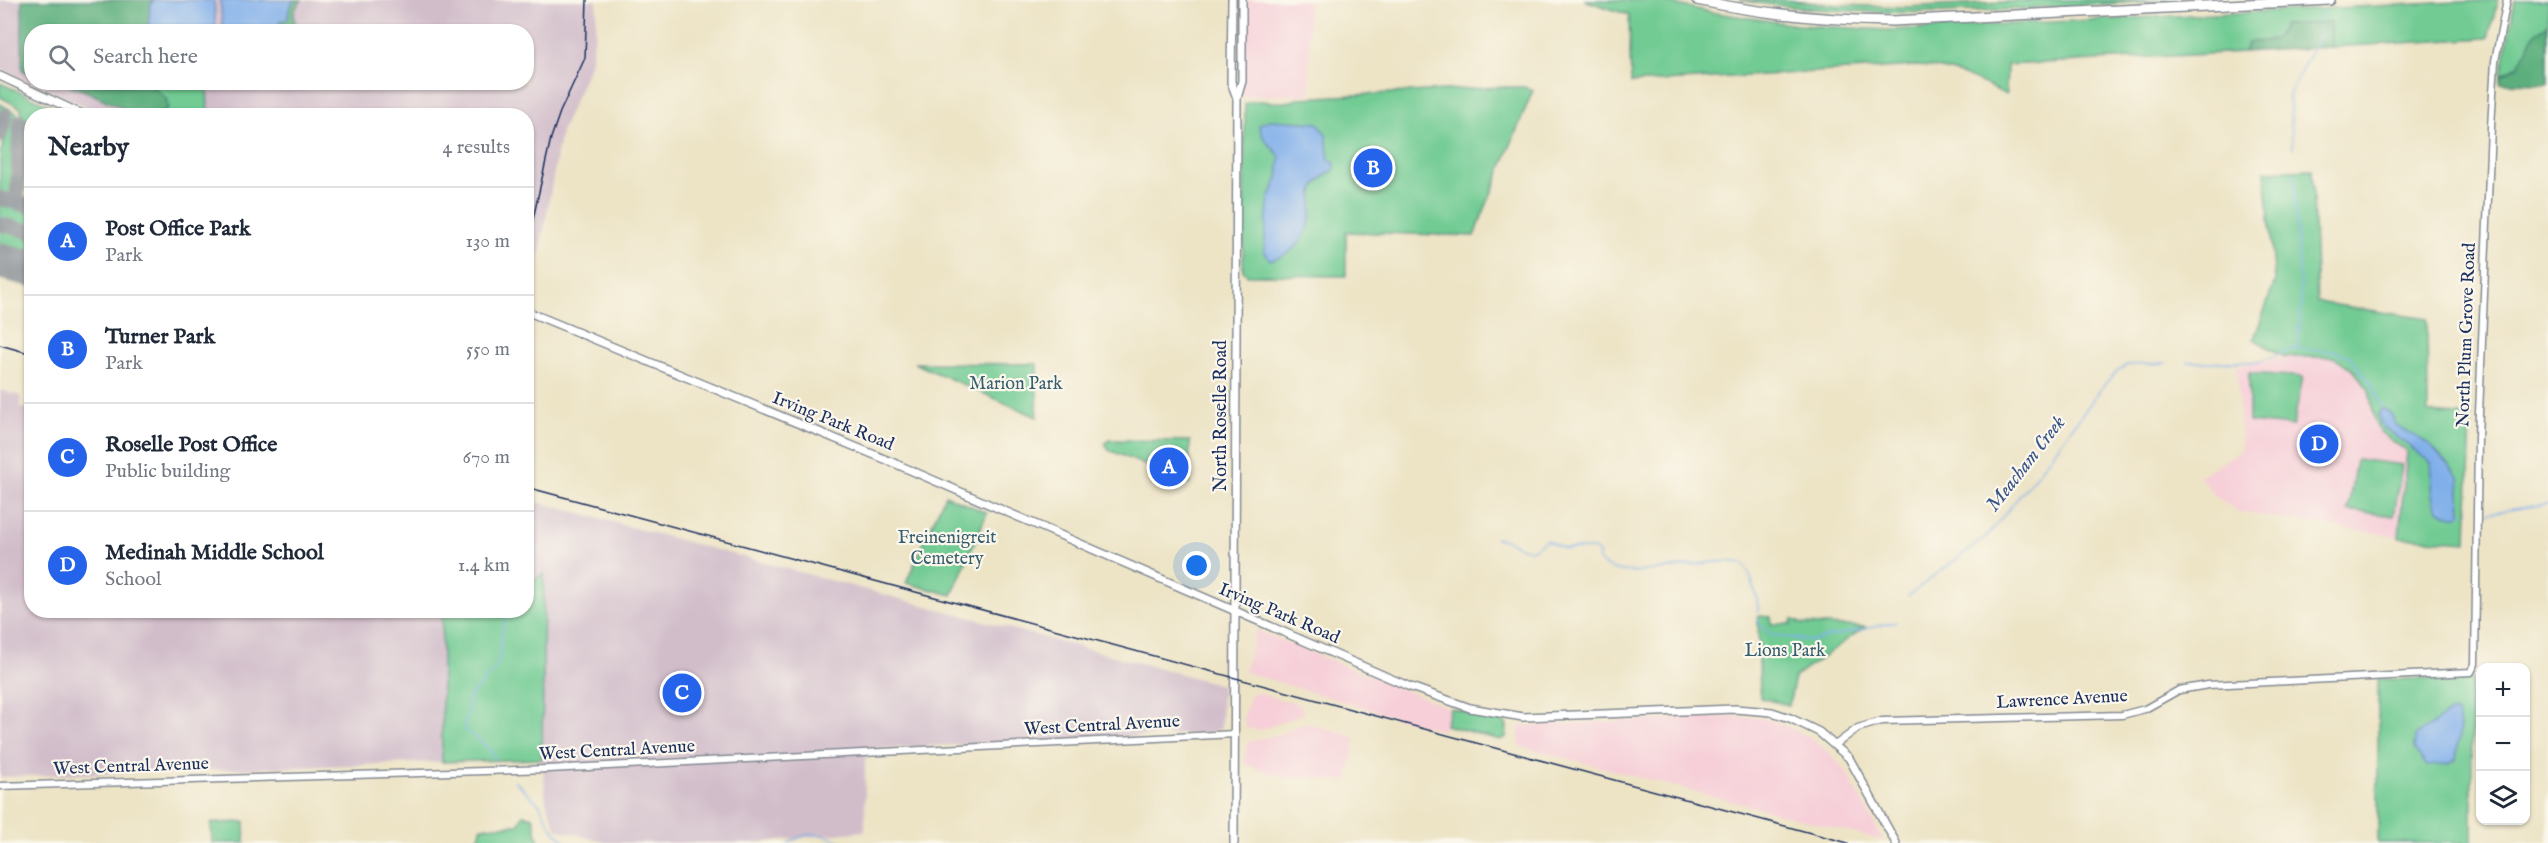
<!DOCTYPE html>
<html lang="en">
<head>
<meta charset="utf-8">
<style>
	:root { --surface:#fff; --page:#f6f6f7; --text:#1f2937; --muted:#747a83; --line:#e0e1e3; --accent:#2563eb }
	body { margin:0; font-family:"IM FELL English",serif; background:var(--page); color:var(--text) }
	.controls { position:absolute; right:18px; bottom:18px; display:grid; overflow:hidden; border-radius:12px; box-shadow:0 2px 4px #0004 }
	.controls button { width:54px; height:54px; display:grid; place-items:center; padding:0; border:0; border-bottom:2px solid var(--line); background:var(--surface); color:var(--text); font:30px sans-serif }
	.you { position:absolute; left:1197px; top:566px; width:21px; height:21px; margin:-15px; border:4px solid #fff; border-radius:50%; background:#1a73e8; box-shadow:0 0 0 9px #1a73e833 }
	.badge { display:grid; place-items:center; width:39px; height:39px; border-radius:50%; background:var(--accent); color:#fff; font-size:20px; font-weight:700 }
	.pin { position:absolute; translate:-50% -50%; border:3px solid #fff; box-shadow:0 2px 6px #0006 }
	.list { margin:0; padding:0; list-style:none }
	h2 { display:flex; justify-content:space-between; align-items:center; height:78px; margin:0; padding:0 24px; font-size:26px }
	h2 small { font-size:20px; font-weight:400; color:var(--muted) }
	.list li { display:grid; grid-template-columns:39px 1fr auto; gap:18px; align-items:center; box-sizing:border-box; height:108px; padding:0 24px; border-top:2px solid var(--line) }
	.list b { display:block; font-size:22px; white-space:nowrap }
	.list p { margin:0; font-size:20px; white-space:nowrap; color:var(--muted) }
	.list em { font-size:20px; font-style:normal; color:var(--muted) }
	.icon { flex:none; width:33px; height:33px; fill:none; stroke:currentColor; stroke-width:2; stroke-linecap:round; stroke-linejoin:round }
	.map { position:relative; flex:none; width:2548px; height:843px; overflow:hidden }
	.search { position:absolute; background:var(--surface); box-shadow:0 2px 4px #0004; left:24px; top:24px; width:510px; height:66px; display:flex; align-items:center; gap:15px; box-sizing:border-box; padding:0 21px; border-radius:24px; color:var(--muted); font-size:22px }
	.panel { position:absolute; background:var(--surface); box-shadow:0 2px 4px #0004; left:24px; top:108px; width:510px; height:510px; border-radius:24px }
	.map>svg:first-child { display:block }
	.built { fill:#f6cfd8 }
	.industrial { fill:#d1bdca; fill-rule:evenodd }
	.green { fill:#71cb93; stroke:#467d78; stroke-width:1.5 }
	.forest { fill:#5caf7d; stroke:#3c6f6e; stroke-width:1.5 }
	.water { fill:#80afea; stroke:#4e6fa4; stroke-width:1.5 }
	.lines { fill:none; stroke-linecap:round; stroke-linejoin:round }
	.stream { stroke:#80afea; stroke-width:1.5 }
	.taxiway { stroke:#848a92; stroke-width:15 }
	.runway { stroke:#848a92; stroke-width:36 }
	.tertiary-casing { stroke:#848a92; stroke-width:9 }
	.secondary-casing { stroke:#848a92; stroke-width:10 }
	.motorway-casing { stroke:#848a92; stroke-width:12 }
	.tertiary { stroke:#fff; stroke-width:6 }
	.secondary { stroke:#fff; stroke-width:7 }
	.motorway { stroke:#fff; stroke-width:9 }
	.rail { stroke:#1b2f5e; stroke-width:1.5 }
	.labels { text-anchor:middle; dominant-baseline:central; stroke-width:4.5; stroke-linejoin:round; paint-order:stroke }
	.street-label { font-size:18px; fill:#1b2f5e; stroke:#fbf7ec }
	.park-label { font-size:18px; fill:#355e6e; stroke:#fbf7ec }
	.water-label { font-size:20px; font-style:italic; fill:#395588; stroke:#fbf7ec }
</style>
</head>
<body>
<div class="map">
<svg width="2548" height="843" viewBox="0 0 2548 843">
	<rect width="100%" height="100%" fill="#fbf7ec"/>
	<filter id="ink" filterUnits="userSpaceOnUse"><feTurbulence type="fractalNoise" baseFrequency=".0167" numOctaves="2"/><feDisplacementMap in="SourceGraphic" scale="12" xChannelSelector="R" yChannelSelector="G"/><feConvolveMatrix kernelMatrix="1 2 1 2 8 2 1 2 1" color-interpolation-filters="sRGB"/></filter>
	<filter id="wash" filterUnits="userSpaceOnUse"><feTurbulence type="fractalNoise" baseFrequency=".008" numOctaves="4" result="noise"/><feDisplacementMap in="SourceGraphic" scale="24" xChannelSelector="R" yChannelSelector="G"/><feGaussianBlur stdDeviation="1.35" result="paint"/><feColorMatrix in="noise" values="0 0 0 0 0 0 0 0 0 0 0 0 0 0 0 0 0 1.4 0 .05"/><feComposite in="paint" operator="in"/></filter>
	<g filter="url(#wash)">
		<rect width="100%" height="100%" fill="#ede4c6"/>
		<g class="built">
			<path d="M1246,0h62l2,94 -70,2z"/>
			<path d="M2297,356l36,1 21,14 15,18 5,29 11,18 23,15 -9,86 -160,-25 -24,-16 -16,-20 42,-25 -4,-85z"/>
			<path d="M1256,630l193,78 -6,23 -199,-59z"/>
			<path d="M1256,693l36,9 9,4 3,7 -37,15 -9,2 -12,-2 -3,-8 7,-24z"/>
			<path d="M1734,716l27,2 18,5 28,13 17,12 21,22 39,71 -364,-95 -1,-20z"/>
			<path d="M1309,724l25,6 21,8 -7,43 -68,-5 -36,-12 3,-22 34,-8 13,-7z"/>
		</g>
		<g class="industrial">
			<path d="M0,0h597l-1,28 -6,37 -29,67 -31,175 -4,-2v-189l-422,-1 -104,-46zM32,32h494v50h-494z"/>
			<path d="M0,390l21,6 -1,12h11l1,202 410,1v151l-442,15z"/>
			<path d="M526,499l696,186 -1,43 -13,5 -340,16 -3,13v69l-113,12h-144l-51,-14 -11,-28 -4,-42 2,-184 -17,9z"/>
		</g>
		<g class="green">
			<path d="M1584,0h71l55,12 88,13 90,5 610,-30 -10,38 -156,9 -2,-25 -51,14 -7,5 -24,1 -4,10 -237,13 -1,30c-30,-16 -56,-28 -90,-29l-285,17 -2,-68z"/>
			<path d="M1739,0h45l52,5 69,2 141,-7h131c-145,7 -293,24 -438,0z"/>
			<path d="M2515,0h33v25l-12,7 -18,34 -17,10z"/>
			<path d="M0,83l71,32 -39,1 -1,4h-9l-1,-12 -21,-11z"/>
			<path d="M153,83h54l1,32h-49l9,-7 -2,-9 -14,-13z"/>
			<path d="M1501,87h23l9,3 -59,146 -128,-4v44l-99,-1 -4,-4 2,-167c14,-8 37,4 54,-6z"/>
			<path d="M0,104l17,9 -2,82 -5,3 -10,-3v-41l11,-38 -11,-3z"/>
			<path d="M2312,169l5,133 110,17 1,94 43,3 -4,126 -68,-5 8,-85 -28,-21 -5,-13 -5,-28 -15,-19 -15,-11 -6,-3h-49l-30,-18 21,-58 -10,-110z"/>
			<path d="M0,203l31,8v16l-31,-8z"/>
			<path d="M0,229l28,8 3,6 -1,6 -11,5 -19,-6z"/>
			<path d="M914,363l123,1v53z"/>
			<path d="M2249,373l54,4 -10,49 -44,-4z"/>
			<path d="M1109,440l81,1 -1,43 -80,-34 -4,-7z"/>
			<path d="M2356,459l46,6 -8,51 -46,-6z"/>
			<path d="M945,495l42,18 -35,82 -46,-12z"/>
			<path d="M544,574l-2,185 -100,3v-151l84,-1 1,-26z"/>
			<path d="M1758,616l13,1v7h20l1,-5 10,5 63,3 -70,50 -6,28 -29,-7z"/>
			<rect x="2378" y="679" width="94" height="164"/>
			<path d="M1450,708l54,13 3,5 -1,11 -6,3 -55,-15z"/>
			<path d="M523,815l10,2 6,26h-74l1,-5 8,2 6,-5 1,-8 37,-2z"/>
			<path d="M245,822v21h-33l-1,-20z"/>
		</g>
		<g class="forest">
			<path d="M22,0h131l-3,8 -2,23 -116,1 -1,42 -9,-4z"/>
			<path d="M294,0h8c-10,10 -11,21 -1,31l-42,1 5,-4 13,-1z"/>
			<path d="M2330,22l2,25 -88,5 4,-10c19,-2 28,4 35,-17z"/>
			<path d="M2548,25v59l-48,-1 1,-7 17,-10 18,-34z"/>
			<path d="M60,83h66l2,2 25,-2v3l13,13 2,9 -4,2 -5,5c-41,0 -62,-25 -99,-32z"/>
		</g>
		<g class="water">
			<path d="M153,0h61l2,31h-68l2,-23z"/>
			<path d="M220,0h74l-5,8 -2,12h-6l-4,7 -13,1 -5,3 -36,1z"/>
			<path d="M1270,120l48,3 8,12 3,25 6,3 -1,7c-8,5 -16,10 -20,18 -3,7 -1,12 -2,19 -1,26 -16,48 -42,53l-6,-9 3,-37 2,-15 9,-21 2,-21c-10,-15 -15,-11 -21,-32z"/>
			<path d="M2382,408l9,6 4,10 35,21 29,32 2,36 -4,3c-32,0 -23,-33 -26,-53l-50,-38 -3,-11z"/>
			<path d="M2449,713h8l3,13 -4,34 -8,4 -21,2 -13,-17 1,-13z"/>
		</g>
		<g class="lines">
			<g class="stream">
				<path d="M2293,148l-4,-53 28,-56 5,-27"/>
				<path d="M2294,172l7,136 -3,40"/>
				<path d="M2188,362h71l33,-13 42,2 15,5 22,28 11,24"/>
				<path d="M2461,513l4,-1"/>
				<path d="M2488,513l60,-9"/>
				<path d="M1496,538c14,1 22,11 35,12l15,-10 19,9h29l5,4v8c27,27 108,-7 143,2 9,8 16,36 16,48"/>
				<path d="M1908,596l80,-61 53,-66 63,-84 14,-15 9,-5 39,-2"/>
				<path d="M1758,619l3,7 11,9 39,6 85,-19"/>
				<path d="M495,759l-7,-12 -24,-18 6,-33 28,-30 4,-33 6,-23"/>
				<path d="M515,781l25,24 10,20 16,18"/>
				<path d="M789,843c20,-14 35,-9 56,0"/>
			</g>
			<g class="taxiway">
				<path d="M0,135l5,-19"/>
				<path d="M0,198l32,9"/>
				<path d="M17,203l3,-81"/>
				<path d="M0,224l32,8"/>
				<path d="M28,268l4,-11"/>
			</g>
			<path class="runway" d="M0,261l32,8"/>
		</g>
	</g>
	<g filter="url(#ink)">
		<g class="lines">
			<g class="tertiary-casing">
				<g id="tertiary">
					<path d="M1835,745l23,-17 24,-7 240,-6 23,-6 34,-19 29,-5 263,-13 4,-8 3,-227 13,-310 4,-66 12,-61"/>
					<path d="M0,786l548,-17 687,-35"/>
				</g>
			</g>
			<g class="secondary-casing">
				<g id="secondary">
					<path d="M1232,0l-1,82 6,16"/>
					<path d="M0,76l86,40"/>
					<path d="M526,311l361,149 521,226 62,22 53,9 212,-8 37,3 18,6 29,14 30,26 47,85"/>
					<path d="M1234,843l3,-745 5,-17v-81"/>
				</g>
			</g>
			<g class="motorway-casing">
				<path id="motorway" d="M1697,0c64,14 129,20 195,21l438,-21"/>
			</g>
			<use href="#tertiary" class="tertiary"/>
			<use href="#secondary" class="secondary"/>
			<use href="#motorway" class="motorway"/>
			<g class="rail">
				<path d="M526,260l3,-23 22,-99 9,-26 25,-54 2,-58"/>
				<path d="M0,345l32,9"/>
				<path d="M526,487l1322,356"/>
			</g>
		</g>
	</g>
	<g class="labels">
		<g class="street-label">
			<text transform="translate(2467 335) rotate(-88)">North Plum Grove Road</text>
			<text transform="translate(1221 416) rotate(-90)">North Roselle Road</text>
			<text transform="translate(833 422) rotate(22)">Irving Park Road</text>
			<text transform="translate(1279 614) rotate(23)">Irving Park Road</text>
			<text transform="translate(2062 700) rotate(-3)">Lawrence Avenue</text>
			<text transform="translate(1102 726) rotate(-3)">West Central Avenue</text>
			<text transform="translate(617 751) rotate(-3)">West Central Avenue</text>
			<text transform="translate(131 767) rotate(-2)">West Central Avenue</text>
		</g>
		<g class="park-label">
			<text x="1016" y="384">Marion Park</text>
			<text x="947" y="538">Freinenigreit<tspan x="947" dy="21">Cemetery</tspan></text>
			<text x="1785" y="651">Lions Park</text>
		</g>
		<g class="water-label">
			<text transform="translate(2026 464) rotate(-52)">Meacham Creek</text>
		</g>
	</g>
</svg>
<div class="controls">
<button>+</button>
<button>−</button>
<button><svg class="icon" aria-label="layers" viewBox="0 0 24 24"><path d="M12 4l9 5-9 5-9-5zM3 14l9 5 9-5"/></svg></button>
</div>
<div class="you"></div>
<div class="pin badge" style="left:1169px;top:467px">A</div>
<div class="pin badge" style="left:1373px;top:168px">B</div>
<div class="pin badge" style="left:682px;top:693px">C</div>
<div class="pin badge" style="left:2319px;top:444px">D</div>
<div class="search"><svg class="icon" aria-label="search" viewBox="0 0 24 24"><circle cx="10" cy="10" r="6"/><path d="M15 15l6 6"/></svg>Search here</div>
<section class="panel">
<h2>Nearby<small>4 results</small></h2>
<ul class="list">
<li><span class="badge">A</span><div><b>Post Office Park</b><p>Park</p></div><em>130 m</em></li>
<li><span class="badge">B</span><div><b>Turner Park</b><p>Park</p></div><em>550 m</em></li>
<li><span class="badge">C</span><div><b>Roselle Post Office</b><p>Public building</p></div><em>670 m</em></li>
<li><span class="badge">D</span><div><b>Medinah Middle School</b><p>School</p></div><em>1.4 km</em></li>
</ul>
</section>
</div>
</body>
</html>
